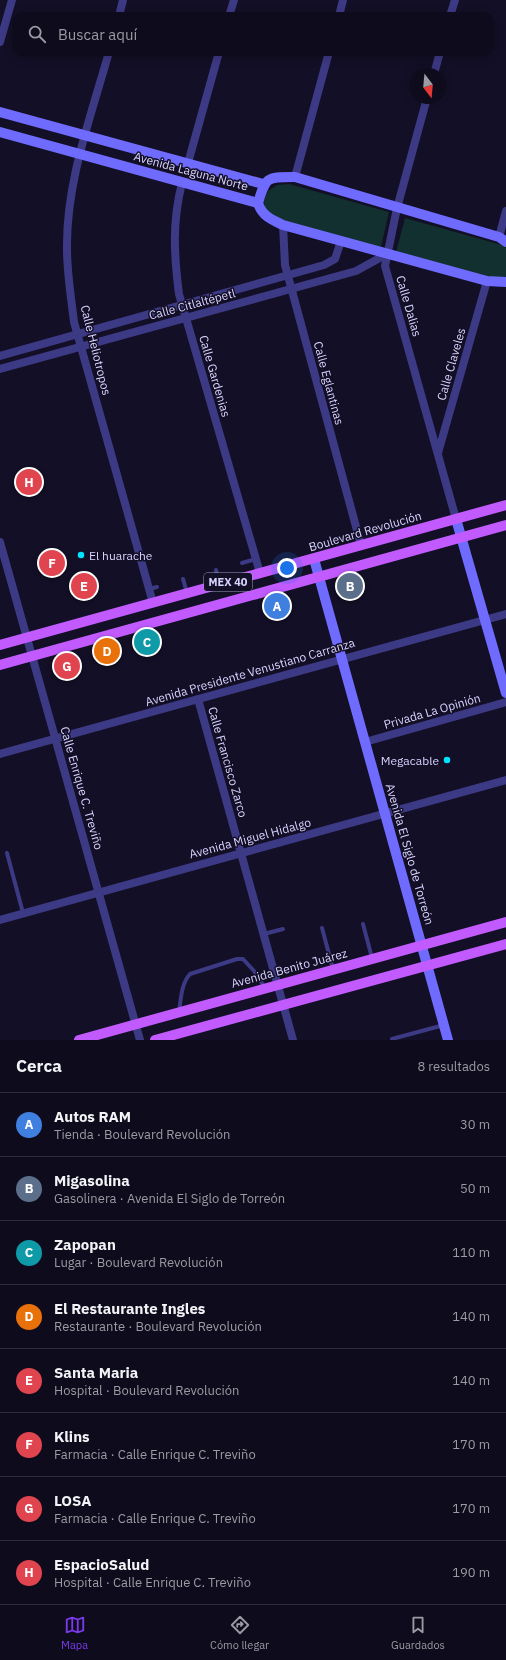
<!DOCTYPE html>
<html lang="es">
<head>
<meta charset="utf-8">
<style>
	:root { --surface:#0e0b1c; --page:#171425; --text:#f1f3f6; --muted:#9b9ba3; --line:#2e2b3b; --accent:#7c3aed }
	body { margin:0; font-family:"IBM Plex Sans",sans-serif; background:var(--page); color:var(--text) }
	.compass { position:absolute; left:410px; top:68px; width:36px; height:36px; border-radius:50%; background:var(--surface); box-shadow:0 2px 10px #0003; rotate:164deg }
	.you { position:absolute; left:287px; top:568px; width:14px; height:14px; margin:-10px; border:3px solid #fff; border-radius:50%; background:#1a73e8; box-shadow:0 0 0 6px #1a73e833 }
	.badge { display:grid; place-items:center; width:26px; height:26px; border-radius:50%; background:var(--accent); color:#fff; font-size:13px; font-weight:700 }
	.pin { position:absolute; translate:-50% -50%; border:2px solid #fff; box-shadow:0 1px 4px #0006 }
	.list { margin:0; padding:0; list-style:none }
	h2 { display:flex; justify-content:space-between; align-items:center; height:52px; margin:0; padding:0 16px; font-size:17px }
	h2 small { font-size:13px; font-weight:400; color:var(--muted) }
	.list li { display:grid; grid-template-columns:26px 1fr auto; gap:12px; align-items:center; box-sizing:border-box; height:64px; padding:0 16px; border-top:1px solid var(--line) }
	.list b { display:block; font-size:15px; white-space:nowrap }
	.list p { margin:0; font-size:13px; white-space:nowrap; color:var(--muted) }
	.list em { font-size:13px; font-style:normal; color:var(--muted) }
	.icon { flex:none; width:22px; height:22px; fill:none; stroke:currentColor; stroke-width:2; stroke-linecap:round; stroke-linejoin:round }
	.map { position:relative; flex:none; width:506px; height:1040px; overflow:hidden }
	.search { position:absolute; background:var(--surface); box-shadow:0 2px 10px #0003; left:12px; right:12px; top:12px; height:44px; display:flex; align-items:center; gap:10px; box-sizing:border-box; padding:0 14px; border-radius:12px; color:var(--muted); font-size:15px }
	.sheet { height:564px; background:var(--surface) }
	nav { display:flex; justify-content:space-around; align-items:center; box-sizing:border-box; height:56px; border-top:1px solid var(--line); background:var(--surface); font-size:11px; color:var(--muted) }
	nav a { display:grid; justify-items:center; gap:2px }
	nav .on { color:var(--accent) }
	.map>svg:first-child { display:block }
	.green { fill:#12302f }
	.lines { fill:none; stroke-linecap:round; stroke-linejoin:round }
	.lane { stroke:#3d3a85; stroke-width:4 }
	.street { stroke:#3d3a85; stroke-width:8 }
	.secondary { stroke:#6f6bff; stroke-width:10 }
	.primary { stroke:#c25bff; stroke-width:10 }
	.poi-dot { fill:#00e5ff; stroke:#130f26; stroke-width:1.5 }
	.labels { text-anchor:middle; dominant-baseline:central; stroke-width:3; stroke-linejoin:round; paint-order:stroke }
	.shield { fill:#130f26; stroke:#9e99be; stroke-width:1 }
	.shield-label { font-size:11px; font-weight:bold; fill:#d9d4ff }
	.street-label { font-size:12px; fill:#d9d4ff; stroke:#130f26 }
	.poi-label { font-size:12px; fill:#d9d4ff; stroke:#130f26; text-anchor:start }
</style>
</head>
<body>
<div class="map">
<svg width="506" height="1040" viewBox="0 0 506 1040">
	<rect width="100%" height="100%" fill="#130f26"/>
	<g class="green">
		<path d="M289,184l100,28 -9,39 -98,-26 -17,-15 -1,-9 4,-10 9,-6z"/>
		<path d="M405,218l97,27 4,3v29l-6,3 -105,-24z"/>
	</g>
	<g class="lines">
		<g class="lane">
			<path d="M242,563l14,-4"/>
			<path d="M216,570l3,14"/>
			<path d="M183,579l4,14"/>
			<path d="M149,589l8,-2"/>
			<path d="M7,853l16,60"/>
			<path d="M363,924l9,34"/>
			<path d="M322,928l11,41"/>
			<path d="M264,934l19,-5"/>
			<path d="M179,1012c2,-13 2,-28 11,-38l47,-15h6l11,12 11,17"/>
			<path d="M392,1039l52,-14"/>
		</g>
		<g class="street">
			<path d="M119,16l4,-16"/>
			<path d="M229,16l5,-16"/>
			<path d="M339,16l4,-16"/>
			<path d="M450,16l5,-16"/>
			<path d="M0,42l12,-42"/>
			<path d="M109,52c-18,64 -43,130 -42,197 0,24 4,48 7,73l79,281"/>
			<path d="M434,74l6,-22"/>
			<path d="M427,98l-30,110 -12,58 71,253"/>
			<path d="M188,163l31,-111"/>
			<path d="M295,177l34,-125"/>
			<path d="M182,183c-10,39 -8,72 -3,111l81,279"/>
			<path d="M283,225l2,40 76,280"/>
			<path d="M499,237l7,-26"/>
			<path d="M0,356l324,-91 11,-6 6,-18"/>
			<path d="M0,369l356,-98 31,-17"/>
			<path d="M438,453l49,-172"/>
			<path d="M0,542l140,498"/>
			<path d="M198,699l95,341"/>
			<path d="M365,742l141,-40"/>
			<path d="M0,754l506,-140"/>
			<path d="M0,920l506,-140"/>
		</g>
		<g class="secondary">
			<path d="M0,112l263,72"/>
			<path d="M0,132l258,71"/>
			<path d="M258,203c8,-27 9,-26 37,-26l204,60 7,5"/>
			<path d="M258,203c4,13 14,17 25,22l204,56 19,1"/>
			<path d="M456,519l50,174"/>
			<path d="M314,559l134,481"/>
		</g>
		<g class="primary">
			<path d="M0,645l506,-140"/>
			<path d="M0,665l506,-140"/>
			<path d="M79,1040l427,-118"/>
			<path d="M155,1040l351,-96"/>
		</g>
	</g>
	<g class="poi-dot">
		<circle cx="81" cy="555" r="4"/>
		<circle cx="447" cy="760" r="4"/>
	</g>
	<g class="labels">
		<rect class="shield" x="204" y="573" width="48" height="18" rx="3"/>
		<g class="shield-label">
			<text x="228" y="582">MEX 40</text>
		</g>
		<g class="street-label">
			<text transform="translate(191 171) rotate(15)">Avenida Laguna Norte</text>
			<text transform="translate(192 304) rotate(-15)">Calle Citlaltépetl</text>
			<text transform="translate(409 306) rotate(74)">Calle Dalias</text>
			<text transform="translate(96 350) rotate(76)">Calle Heliotropos</text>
			<text transform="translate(451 364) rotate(-74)">Calle Claveles</text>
			<text transform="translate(215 376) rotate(74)">Calle Gardenias</text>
			<text transform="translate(329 383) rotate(75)">Calle Eglantinas</text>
			<text transform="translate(365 531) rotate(-16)">Boulevard Revolución</text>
			<text transform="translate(250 672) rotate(-16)">Avenida Presidente Venustiano Carranza</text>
			<text transform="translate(432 711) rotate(-16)">Privada La Opinión</text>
			<text transform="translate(228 762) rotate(74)">Calle Francisco Zarco</text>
			<text transform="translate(82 788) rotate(74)">Calle Enrique C. Treviño</text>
			<text transform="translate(250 838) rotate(-15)">Avenida Miguel Hidalgo</text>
			<text transform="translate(410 854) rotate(74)">Avenida El Siglo de Torreón</text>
			<text transform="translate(289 968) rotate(-15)">Avenida Benito Juárez</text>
		</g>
		<g class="poi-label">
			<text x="89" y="555">El huarache</text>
			<text x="439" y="760" text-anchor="end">Megacable</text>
		</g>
	</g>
</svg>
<svg class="compass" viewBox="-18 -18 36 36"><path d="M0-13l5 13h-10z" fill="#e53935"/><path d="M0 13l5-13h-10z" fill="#9b9ba3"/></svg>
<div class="you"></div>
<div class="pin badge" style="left:277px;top:606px;background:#3f7fe0">A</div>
<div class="pin badge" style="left:350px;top:586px;background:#5c6f8a">B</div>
<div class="pin badge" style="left:147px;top:642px;background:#0f9aa8">C</div>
<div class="pin badge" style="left:107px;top:651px;background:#e8710a">D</div>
<div class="pin badge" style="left:84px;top:586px;background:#e0444e">E</div>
<div class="pin badge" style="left:52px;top:563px;background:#e0444e">F</div>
<div class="pin badge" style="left:67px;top:666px;background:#e0444e">G</div>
<div class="pin badge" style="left:29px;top:482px;background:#e0444e">H</div>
<div class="search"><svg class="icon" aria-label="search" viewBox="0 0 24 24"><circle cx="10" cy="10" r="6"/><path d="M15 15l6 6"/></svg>Buscar aquí</div>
</div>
<section class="sheet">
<h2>Cerca<small>8 resultados</small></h2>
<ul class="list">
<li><span class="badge" style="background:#3f7fe0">A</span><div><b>Autos RAM</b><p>Tienda · Boulevard Revolución</p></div><em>30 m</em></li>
<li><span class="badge" style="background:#5c6f8a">B</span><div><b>Migasolina</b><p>Gasolinera · Avenida El Siglo de Torreón</p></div><em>50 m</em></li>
<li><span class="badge" style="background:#0f9aa8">C</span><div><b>Zapopan</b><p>Lugar · Boulevard Revolución</p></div><em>110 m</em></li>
<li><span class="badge" style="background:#e8710a">D</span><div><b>El Restaurante Ingles</b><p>Restaurante · Boulevard Revolución</p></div><em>140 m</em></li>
<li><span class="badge" style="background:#e0444e">E</span><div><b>Santa Maria</b><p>Hospital · Boulevard Revolución</p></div><em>140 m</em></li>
<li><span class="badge" style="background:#e0444e">F</span><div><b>Klins</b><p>Farmacia · Calle Enrique C. Treviño</p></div><em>170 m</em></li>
<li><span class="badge" style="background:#e0444e">G</span><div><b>LOSA</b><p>Farmacia · Calle Enrique C. Treviño</p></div><em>170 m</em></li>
<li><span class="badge" style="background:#e0444e">H</span><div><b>EspacioSalud</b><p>Hospital · Calle Enrique C. Treviño</p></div><em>190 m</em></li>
</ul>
</section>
<nav>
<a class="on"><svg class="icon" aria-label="map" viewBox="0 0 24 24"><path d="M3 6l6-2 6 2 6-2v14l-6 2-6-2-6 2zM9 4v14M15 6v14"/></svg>Mapa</a>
<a><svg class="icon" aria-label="directions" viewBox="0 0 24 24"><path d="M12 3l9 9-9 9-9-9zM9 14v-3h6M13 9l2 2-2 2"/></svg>Cómo llegar</a>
<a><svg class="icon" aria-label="saved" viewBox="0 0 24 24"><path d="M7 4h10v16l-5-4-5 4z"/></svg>Guardados</a>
</nav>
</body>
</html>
